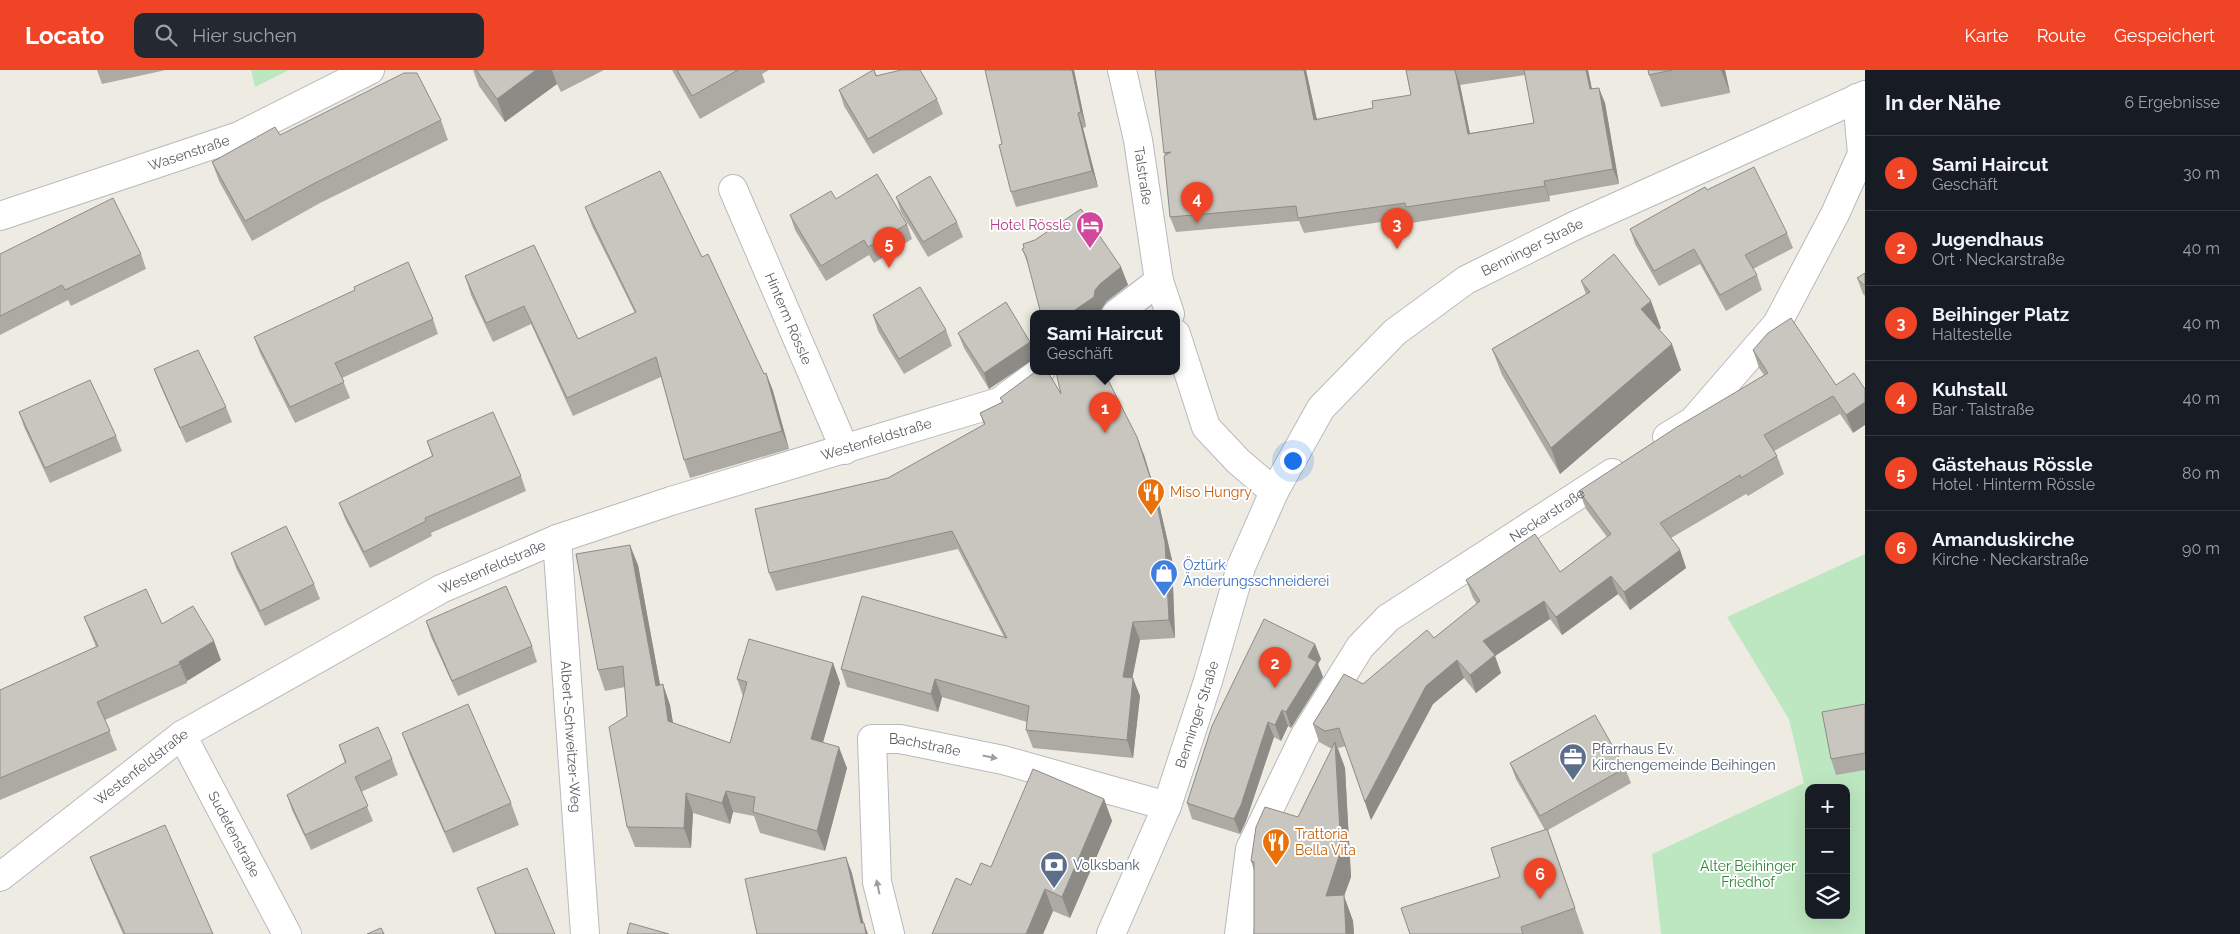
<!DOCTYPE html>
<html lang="de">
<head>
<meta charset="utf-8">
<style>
	:root { --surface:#171b24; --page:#242831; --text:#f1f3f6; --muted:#9ea1a6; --line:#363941; --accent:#ef4526 }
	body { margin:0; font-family:Raleway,sans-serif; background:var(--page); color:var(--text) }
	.controls { position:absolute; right:15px; bottom:15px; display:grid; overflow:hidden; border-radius:10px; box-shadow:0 5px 20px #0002 }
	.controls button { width:45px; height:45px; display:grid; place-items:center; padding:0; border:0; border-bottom:1px solid var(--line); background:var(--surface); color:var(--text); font:25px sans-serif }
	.you { position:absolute; left:1292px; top:390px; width:18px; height:18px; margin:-12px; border:4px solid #fff; border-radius:50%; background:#1a73e8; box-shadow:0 0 0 8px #1a73e833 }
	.badge { display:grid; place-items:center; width:32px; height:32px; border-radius:50%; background:var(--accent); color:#fff; font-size:16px; font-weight:700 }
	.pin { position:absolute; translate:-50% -41px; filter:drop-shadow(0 1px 2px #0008) }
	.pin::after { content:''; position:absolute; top:26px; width:18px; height:15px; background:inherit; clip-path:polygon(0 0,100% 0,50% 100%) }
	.popup { position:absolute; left:1030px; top:240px; width:150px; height:65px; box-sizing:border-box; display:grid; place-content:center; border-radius:10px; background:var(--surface); filter:drop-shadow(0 1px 4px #0005); font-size:16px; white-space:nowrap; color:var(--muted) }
	.popup b { font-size:19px; color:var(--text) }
	.popup::after { content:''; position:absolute; left:50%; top:100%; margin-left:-10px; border:10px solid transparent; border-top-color:var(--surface) }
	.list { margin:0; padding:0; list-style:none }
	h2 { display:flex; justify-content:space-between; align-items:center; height:65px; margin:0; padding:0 20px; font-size:21px }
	h2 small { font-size:16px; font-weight:400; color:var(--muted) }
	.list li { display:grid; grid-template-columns:32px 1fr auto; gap:15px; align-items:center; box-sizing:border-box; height:75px; padding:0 20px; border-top:1px solid var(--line) }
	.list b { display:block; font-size:19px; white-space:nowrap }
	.list p { margin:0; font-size:16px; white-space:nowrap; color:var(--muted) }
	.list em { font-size:16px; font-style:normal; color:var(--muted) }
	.icon { flex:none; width:28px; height:28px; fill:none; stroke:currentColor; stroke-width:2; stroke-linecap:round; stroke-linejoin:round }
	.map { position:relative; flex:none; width:1865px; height:864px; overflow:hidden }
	header { display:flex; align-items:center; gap:30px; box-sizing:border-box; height:70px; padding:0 25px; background:var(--accent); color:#fff }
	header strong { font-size:24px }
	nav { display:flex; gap:28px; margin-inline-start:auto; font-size:18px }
	.search { width:350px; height:45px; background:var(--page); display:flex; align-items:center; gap:12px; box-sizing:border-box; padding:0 18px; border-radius:10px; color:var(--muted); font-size:19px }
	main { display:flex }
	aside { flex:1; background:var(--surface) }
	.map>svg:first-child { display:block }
	.green { fill:#bde7c0; fill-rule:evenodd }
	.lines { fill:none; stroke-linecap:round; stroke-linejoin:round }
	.street-casing { stroke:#b7b9bf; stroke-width:30 }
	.secondary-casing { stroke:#b7bbc1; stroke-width:30 }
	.street { stroke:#fff; stroke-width:28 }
	.secondary { stroke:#fff; stroke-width:28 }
	.wall { fill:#adaaa4; fill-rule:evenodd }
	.shaded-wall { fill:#8d8b86 }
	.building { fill:#c9c6bf; stroke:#8d8b86 }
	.oneway { fill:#9c9ea1 }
	.labels { text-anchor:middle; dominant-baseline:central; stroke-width:4; stroke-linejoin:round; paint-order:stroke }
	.street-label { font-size:14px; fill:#5a5e63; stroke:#fff }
	.hotel-label { font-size:14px; fill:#b23c85; stroke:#fff; text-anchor:end }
	.food-label { font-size:14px; fill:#c56008; stroke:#fff; text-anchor:start }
	.shop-label { font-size:14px; fill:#366cbe; stroke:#fff; text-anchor:start }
	.service-label { font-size:14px; fill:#4e5e75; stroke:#fff; text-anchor:start }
	.park-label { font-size:14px; fill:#31843b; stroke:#fff }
</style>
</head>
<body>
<header>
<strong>Locato</strong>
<div class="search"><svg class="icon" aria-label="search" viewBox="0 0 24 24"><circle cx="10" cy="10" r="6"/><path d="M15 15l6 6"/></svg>Hier suchen</div>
<nav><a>Karte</a><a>Route</a><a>Gespeichert</a></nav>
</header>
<main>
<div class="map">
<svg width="1865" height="864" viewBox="0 0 1865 864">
	<rect width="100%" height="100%" fill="#eeece2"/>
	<g class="green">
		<path d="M251,0h38l-34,17z"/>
		<path d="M1865,484v380h-204l-9,-80 152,-71 -15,-64 -62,-102zM1809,718h37v127h-37z"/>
	</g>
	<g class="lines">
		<g class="street-casing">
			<g id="street">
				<path id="s1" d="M1122,0l16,70 21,141 11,33"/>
				<path id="s2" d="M733,119l112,261"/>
				<path id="s3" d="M0,146l239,-80 131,-66"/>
				<path d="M1116,244l43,-33"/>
				<path d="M1176,264l30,93 32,34 36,31"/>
				<path d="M1667,367l26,-16 84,-97 58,-110 27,-60 -5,-56"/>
				<path id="s4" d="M557,469l28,395"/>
				<path id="s5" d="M182,665l105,199"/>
				<path id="s6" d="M0,807l182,-142 259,-146 116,-50 114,-38 328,-99 41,-30"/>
				<path id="s7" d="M890,864l-13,-52 -5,-143h28l103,21 164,46"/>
				<path id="s8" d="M1239,864l11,-85 54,-112 56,-90 28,-29 224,-145"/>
			</g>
		</g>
		<g class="secondary-casing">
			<g id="secondary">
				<path id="s9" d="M1111,864l56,-128 41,-125 33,-114 33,-75 47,-84 74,-76 71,-52 108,-54 291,-131"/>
			</g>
		</g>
		<use href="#street" class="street"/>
		<use href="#secondary" class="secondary"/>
	</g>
	<g class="wall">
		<path d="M97,0h69l-64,14z"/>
		<path d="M473,0h131l-43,22 -4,-8 -52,38 -26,-36z"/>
		<path d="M672,0h97l-7,4 3,8 -65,37z"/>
		<path d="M874,0l3,6 60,23 6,15 -70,40 -29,-48 -5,-16z"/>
		<path d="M985,0h89l12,57 -3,1 15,59 -82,20 -5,-15 -9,-48z"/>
		<path d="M1155,0h151l11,49 56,-11 38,-13 -5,-25h182l4,19 13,14 14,81 -70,12 1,5 -139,22 -1,-5 -106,15 -5,-12 -123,11 -6,-15 -5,-61zM1525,5l9,48 -64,10 -10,-48z"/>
		<path d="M1648,0h77l5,23 -69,14 -12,-32z"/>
		<path d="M441,50l7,20 -128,63 -68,38 -33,-60 -7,-19 68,-27z"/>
		<path d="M1707,120l80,43 6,15 -40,21 4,6 5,15 -36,21 -26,-47 -41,22 -24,-42 -5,-15z"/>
		<path d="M896,127l61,25 6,15 -35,20 -27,-45z"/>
		<path d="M836,129l71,25 5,15 -38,24 -5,-8 -43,26 -31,-51 -5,-15z"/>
		<path d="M585,137l117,50 62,117 2,-1 7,18 16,58 -99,29 -6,-18 -23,-83 -88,39 -42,-92 -38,18 -22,-47 -6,-19 69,-31 44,94 57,-26 -43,-87z"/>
		<path d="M1022,179l99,18 7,18 -22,17 -4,6 -72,-39z"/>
		<path d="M0,184h141l5,15 -75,37 -3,-6 -68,35z"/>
		<path d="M1865,203v23l-2,-2 -6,-16z"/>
		<path d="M1581,211l80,47 -2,1 22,41 -121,104 -58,-99 -10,-26 94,-55z"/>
		<path d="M873,245l73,15 6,16 -48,28 -26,-43z"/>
		<path d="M433,249l5,15 -96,44 8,20 -55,25 -35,-70 -6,-16z"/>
		<path d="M958,263l72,9 -41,47 -25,-41z"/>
		<path d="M1753,280l83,35 17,48 -13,-19 -66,37 3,5 7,18 -36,22 -2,-2 -75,44 9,12 6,18 -56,42 -12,-16 -56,41 -12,-16 -55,37 6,17 -25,20 -12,-15 -31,26 -62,116 -25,-74 -8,2 7,20 6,109 -7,19 9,25 1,13h-100v-64l-3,-9 47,-44 34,-68 -13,-7 -6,-18 50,-40 71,-46 43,-34 -4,-6 -7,-18 94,-8 47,-35 -21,-28 -7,-18 185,-116 -5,-7z"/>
		<path d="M154,299l72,38 6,15 -46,21 -26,-58z"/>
		<path d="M1061,324l83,61 15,49 13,56 3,78 -35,2 -8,38 8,18 -7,62 -100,-10 -7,-18 1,-8 -85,-25 -4,15 -91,-25 -6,-18 163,-32 -46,-88 -182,42 -7,-18 119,-95 96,-53 -4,-12 22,-11 -2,-4z"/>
		<path d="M19,342l97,24 6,15 -72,32 -26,-56z"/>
		<path d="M427,371l94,35 5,15 -95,42 1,3 -62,32 -25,-49 -6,-16 93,-47z"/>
		<path d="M231,483l83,31 6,15 -55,27 -29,-58z"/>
		<path d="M638,495l22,120 10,20 3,18 57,20 13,-47 -6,-17 96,-16 7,20 -17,60 24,25 -22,83 -65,-18 -6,-17 -21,-4 -3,12 -37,-11 -2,35 -56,-1 -8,-20v-111l-2,-29 -20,4 -7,-21z"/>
		<path d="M84,547l78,7 59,36 -34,21v2l-82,37 12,30 -117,50v-110l96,-43z"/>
		<path d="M426,551l106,25 5,16 -79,34 -27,-59z"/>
		<path d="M1321,589l-3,5 5,13 -32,51 -3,-2 -7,15 -7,-4 -28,84 -6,13 -48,-15 -5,-16z"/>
		<path d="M1865,634v66l-29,5 -5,-16z"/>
		<path d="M402,663l109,70 8,22 -66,28 -43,-98z"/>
		<path d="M339,675l53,14 6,16 -37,17 12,29 -62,29 -19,-40 -5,-15 58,-32z"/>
		<path d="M1510,693l115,5 6,15 -83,47 36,104h-174l90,-57 45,-47 -29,-51z"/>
		<path d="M1104,729l8,22 -42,97 -17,-7 -10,23h-111l39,-49 20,-18z"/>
		<path d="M90,787l123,77h-90l-27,-61z"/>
		<path d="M477,818l78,46h-60z"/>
	</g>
	<g class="shaded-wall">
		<path d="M536,0h16l5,14 -52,38 -8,-23z"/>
		<path d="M1072,0h2l12,57 -5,-15z"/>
		<path d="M1304,0h2l14,65 -6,-15z"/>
		<path d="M1455,0l5,15 13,64 -5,-15z"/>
		<path d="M1586,0h2l7,35 -5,-16z"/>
		<path d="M1721,0h4l5,23z"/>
		<path d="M1599,18l6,15 14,81 -6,-15z"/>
		<path d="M1078,43l5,15 15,59 -6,-16z"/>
		<path d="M1544,111l5,15 1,5 -5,-15z"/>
		<path d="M1121,197l7,18 -22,17 -4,6 -1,6h-28l-1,-2 23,-22 5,-6z"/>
		<path d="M1651,231l10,27 -10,7 -10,-26z"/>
		<path d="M1030,272l4,12v5l-45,30 -5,-16z"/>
		<path d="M1672,274l9,26 -121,104 -9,-26z"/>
		<path d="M766,303l7,18 16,58 -7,-18z"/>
		<path d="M1865,332v23l-12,8 -7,-18z"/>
		<path d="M1137,367l7,18 15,49 13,56 3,78 -6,-18z"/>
		<path d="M630,475l8,20 26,141 -8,-20z"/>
		<path d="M1680,480l6,18 -56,42 -6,-18z"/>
		<path d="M1611,506l7,18 -56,41 -6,-18z"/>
		<path d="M1544,531l6,18 -55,37 6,17 -25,20 -6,-18 13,-34z"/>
		<path d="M1133,552l7,18 -11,55 -6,-18z"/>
		<path d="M214,571l7,19 -34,21 -8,-19z"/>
		<path d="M1315,574l6,15 -3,5 5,13 -32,51 -5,-16 22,-55z"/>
		<path d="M1457,590l7,18 -31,26 -62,116 -6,-18 61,-116z"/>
		<path d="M833,593l7,20 -22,76 -7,-20z"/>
		<path d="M1133,608l7,18 -7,62 -6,-18z"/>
		<path d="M935,609l7,18 -4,15 -7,-18z"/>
		<path d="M663,614l7,21 6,36 -8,-20z"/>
		<path d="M1282,640l6,16 -7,15 -6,-16z"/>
		<path d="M1268,652l6,15 -28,84 -6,13 -6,-15z"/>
		<path d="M1335,672l10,26 6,109 -7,19 9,25 1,13h-8l-20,-38z"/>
		<path d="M839,677l8,21 -22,83 -8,-20z"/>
		<path d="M726,721l7,21 -3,12 -8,-21z"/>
		<path d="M686,723l7,20 -2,35 -7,-20z"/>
		<path d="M1104,729l8,22 -42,97 -8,-21z"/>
		<path d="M846,787l6,16 14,60 -2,-10 4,11h-3l-4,-11z"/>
		<path d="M1045,819l8,22 -10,23h-17z"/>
	</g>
	<g class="building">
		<path d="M476,0h60l-39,29z"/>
		<path d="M677,0h61l-46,26z"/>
		<path d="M873,0h1l2,6 25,-6h19l17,29 -69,40 -29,-49z"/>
		<path d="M985,0h87l9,42 -3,1 14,58 -81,21 -12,-47 3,-1z"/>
		<path d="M1155,0h149l10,50 59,-12 -1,-7 39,-6 -5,-25h49l13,64 66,-11 -10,-53h62l4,19 9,-1 14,81 -69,12 1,5 -139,21 -1,-4 -107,15 -2,-12 -126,11 -6,-61 7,-4 -7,1z"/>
		<path d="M1648,0h24l-23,5z"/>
		<path d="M404,3h13l24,47 -128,64 -68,37 -33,-59 63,-35 5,8z"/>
		<path d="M1754,97l33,66 -42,22 12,20 -37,20 -26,-46 -40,22 -24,-42 75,-42 2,3z"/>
		<path d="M660,101l42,86 6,-3 56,120 2,-1 16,58 -98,29 -28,-103 -89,41 -43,-92 -38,17 -21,-47 69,-31 44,94 58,-27 -51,-105z"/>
		<path d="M877,104l30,50 -39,23 -4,-7 -43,26 -31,-51 41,-24 5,8z"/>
		<path d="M930,106l27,46 -34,20 -27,-45z"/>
		<path d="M113,128l28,56 -76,36 -3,-5 -62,31v-62z"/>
		<path d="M1081,139l40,58 -21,17 -5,6 -1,7 -22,15 2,2h-33l-15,-58 -4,-7 2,-1 -1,-4 12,-4z"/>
		<path d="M1614,184l37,47 -10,8 31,35 -121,104 -59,-99 98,-57 -9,-11z"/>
		<path d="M408,192l25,57 -98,44 9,19 -54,25 -36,-70 101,-47 -1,-3z"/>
		<path d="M1865,203v13l-8,-8z"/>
		<path d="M920,217l26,43 -47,29 -26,-44z"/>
		<path d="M1006,232l24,40 -46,31 -26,-40z"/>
		<path d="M1791,248l45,67 18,-12 11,16v13l-19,13 -13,-19 -69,39 13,21 -36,22 -1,-3 -80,48 20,27 -56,42 -13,-16 -55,41 -12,-16 -61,40 12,14 -25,20 -13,-15 -31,26 -61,116 -26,-74 -14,3 -12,-7 31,-50 19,10 64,-54 7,8 46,-37 -14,-21 69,-46 25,38 51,-38 -32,-43 98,-64 91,-54 -15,-23 15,-17z"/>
		<path d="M198,280l28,57 -46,21 -26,-59z"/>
		<path d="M1035,302h13l13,22 -5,-22h48l33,65 16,49 12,56 4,78 -36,2 -10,55 10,1 -6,62 -101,-10 3,-24 -94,-27 -4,15 -90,-25 21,-73 145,42 -55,-107 -183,42 -14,-64 133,-31 97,-54 -5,-11 23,-11 -3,-4z"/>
		<path d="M90,310l26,56 -71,32 -26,-56z"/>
		<path d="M493,342l28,64 -96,42 1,3 -62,31 -25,-49 94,-47 -6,-15z"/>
		<path d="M286,456l28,58 -54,27 -29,-58z"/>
		<path d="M630,475l26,141 7,-2 5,37 62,22 17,-61 -10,-3 12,-40 84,24 -22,76 28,8 -22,84 -64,-19 2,-15 -29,-6 -4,12 -36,-10 -2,35 -57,-1 -18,-100 18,-11 -4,-50 -25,4 -22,-116z"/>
		<path d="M506,516l26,60 -80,35 -26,-60z"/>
		<path d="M146,519l16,35 31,-18 21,35 -35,21 1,2 -83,38 13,29 -110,47v-88l98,-44 -14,-29z"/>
		<path d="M1264,549l51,25 -7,13 9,5 -31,50 -4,-2 -7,15 -7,-3 -27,83 -7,14 -47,-16 25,-77z"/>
		<path d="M468,634l43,99 -66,29 -43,-99z"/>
		<path d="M1865,634v49l-34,6 -9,-47z"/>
		<path d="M1595,645l30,53 -85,48 -30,-53z"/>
		<path d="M378,657l14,32 -37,18 13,29 -63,29 -18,-40 59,-33 -7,-17z"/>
		<path d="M1335,672l6,108 -15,46 18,-1 2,39h-92v-72l-3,-1 5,-34 9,-20 33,10z"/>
		<path d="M1033,699l71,30 -42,98 -17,-8 -19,45h-94l24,-56 15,7 10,-22 10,4z"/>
		<path d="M165,755l48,109h-88l-35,-77z"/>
		<path d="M1547,759l28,79 -54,19 2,7h-113l-9,-26 99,-31 -9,-29z"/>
		<path d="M846,787l15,66h3l2,11h-109l-12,-55z"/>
		<path d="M527,798l28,66h-59l-19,-46z"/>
		<path d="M630,853l39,11h-42z"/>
		<path d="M381,858l3,6h-17z"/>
	</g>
	<defs><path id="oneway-solid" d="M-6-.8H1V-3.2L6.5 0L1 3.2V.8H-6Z" transform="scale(1.25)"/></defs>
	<g class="oneway">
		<use href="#oneway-solid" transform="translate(990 687) rotate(11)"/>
		<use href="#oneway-solid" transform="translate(878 817) rotate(-102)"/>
	</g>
	<defs>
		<g id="hotel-pin" transform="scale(1.4375)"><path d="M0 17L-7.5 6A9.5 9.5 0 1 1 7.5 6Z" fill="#d1479c" stroke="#fff"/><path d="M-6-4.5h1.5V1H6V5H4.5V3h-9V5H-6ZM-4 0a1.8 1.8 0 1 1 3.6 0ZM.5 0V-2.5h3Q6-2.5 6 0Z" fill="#fff"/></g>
		<g id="restaurant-pin" transform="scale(1.4375)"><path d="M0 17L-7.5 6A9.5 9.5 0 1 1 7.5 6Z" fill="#e8710a" stroke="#fff"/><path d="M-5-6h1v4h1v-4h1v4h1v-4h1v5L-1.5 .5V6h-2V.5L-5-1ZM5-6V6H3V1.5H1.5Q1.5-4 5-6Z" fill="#fff"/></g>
		<g id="shop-pin" transform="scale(1.4375)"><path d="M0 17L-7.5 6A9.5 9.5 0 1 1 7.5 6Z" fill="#3f7fe0" stroke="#fff"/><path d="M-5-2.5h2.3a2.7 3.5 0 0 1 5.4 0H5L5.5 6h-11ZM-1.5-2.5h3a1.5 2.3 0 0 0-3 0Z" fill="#fff"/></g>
		<g id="office-pin" transform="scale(1.4375)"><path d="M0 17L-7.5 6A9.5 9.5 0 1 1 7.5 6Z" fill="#5c6f8a" stroke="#fff"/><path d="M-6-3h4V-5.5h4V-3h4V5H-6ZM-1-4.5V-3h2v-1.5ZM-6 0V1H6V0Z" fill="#fff"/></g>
		<g id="bank-pin" transform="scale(1.4375)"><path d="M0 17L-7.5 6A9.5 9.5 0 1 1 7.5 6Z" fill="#5c6f8a" stroke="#fff"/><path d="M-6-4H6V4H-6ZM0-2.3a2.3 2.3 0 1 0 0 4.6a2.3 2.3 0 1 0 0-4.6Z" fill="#fff"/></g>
	</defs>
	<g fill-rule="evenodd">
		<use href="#hotel-pin" x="1090" y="155"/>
		<use href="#restaurant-pin" x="1151" y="422"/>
		<use href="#shop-pin" x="1164" y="503"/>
		<use href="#office-pin" x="1573" y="687"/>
		<use href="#restaurant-pin" x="1276" y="772"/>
		<use href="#bank-pin" x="1054" y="795"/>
	</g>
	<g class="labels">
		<g class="street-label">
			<text stroke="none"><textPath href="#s3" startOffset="199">Wasenstraße</textPath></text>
			<text stroke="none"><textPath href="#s1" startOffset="108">Talstraße</textPath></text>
			<text stroke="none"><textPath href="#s9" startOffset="836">Benninger Straße</textPath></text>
			<text stroke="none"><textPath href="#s2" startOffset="141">Hinterm Rössle</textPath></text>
			<text stroke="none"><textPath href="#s6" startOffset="989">Westenfeldstraße</textPath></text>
			<text stroke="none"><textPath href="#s8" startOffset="546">Neckarstraße</textPath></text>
			<text stroke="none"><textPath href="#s6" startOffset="584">Westenfeldstraße</textPath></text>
			<text stroke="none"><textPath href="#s9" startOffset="236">Benninger Straße</textPath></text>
			<text stroke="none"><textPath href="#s4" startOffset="198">Albert-Schweitzer-Weg</textPath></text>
			<text stroke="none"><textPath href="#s7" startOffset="250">Bachstraße</textPath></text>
			<text stroke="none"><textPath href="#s6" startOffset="179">Westenfeldstraße</textPath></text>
			<text stroke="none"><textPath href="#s5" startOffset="112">Sudetenstraße</textPath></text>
		</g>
		<g class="hotel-label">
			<text x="1071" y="155">Hotel Rössle</text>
		</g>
		<g class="food-label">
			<text x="1170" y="422">Miso Hungry</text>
			<text x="1295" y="764">Trattoria<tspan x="1295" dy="16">Bella Vita</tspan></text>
		</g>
		<g class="shop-label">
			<text x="1183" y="495">Öztürk<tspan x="1183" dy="16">Änderungsschneiderei</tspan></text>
		</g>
		<g class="service-label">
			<text x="1592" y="679">Pfarrhaus Ev.<tspan x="1592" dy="16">Kirchengemeinde Beihingen</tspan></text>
			<text x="1073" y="795">Volksbank</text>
		</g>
		<g class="park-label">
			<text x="1748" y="796">Alter Beihinger<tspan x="1748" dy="16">Friedhof</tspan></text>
		</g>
	</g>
</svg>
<div class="controls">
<button>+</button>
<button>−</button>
<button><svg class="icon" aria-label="layers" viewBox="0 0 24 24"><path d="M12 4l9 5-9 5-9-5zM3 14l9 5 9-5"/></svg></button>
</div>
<div class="you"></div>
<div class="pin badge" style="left:1105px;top:363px">1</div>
<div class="popup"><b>Sami Haircut</b>Geschäft</div>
<div class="pin badge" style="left:1275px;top:618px">2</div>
<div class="pin badge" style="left:1397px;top:179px">3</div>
<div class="pin badge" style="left:1197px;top:153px">4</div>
<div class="pin badge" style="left:889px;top:198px">5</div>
<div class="pin badge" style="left:1540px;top:829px">6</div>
</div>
<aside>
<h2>In der Nähe<small>6 Ergebnisse</small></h2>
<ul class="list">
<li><span class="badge">1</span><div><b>Sami Haircut</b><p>Geschäft</p></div><em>30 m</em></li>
<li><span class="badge">2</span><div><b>Jugendhaus</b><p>Ort · Neckarstraße</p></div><em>40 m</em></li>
<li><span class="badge">3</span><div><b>Beihinger Platz</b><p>Haltestelle</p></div><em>40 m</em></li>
<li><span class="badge">4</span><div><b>Kuhstall</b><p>Bar · Talstraße</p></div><em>40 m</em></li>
<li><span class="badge">5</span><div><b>Gästehaus Rössle</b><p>Hotel · Hinterm Rössle</p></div><em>80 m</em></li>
<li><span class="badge">6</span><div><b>Amanduskirche</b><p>Kirche · Neckarstraße</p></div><em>90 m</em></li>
</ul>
</aside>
</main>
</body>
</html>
